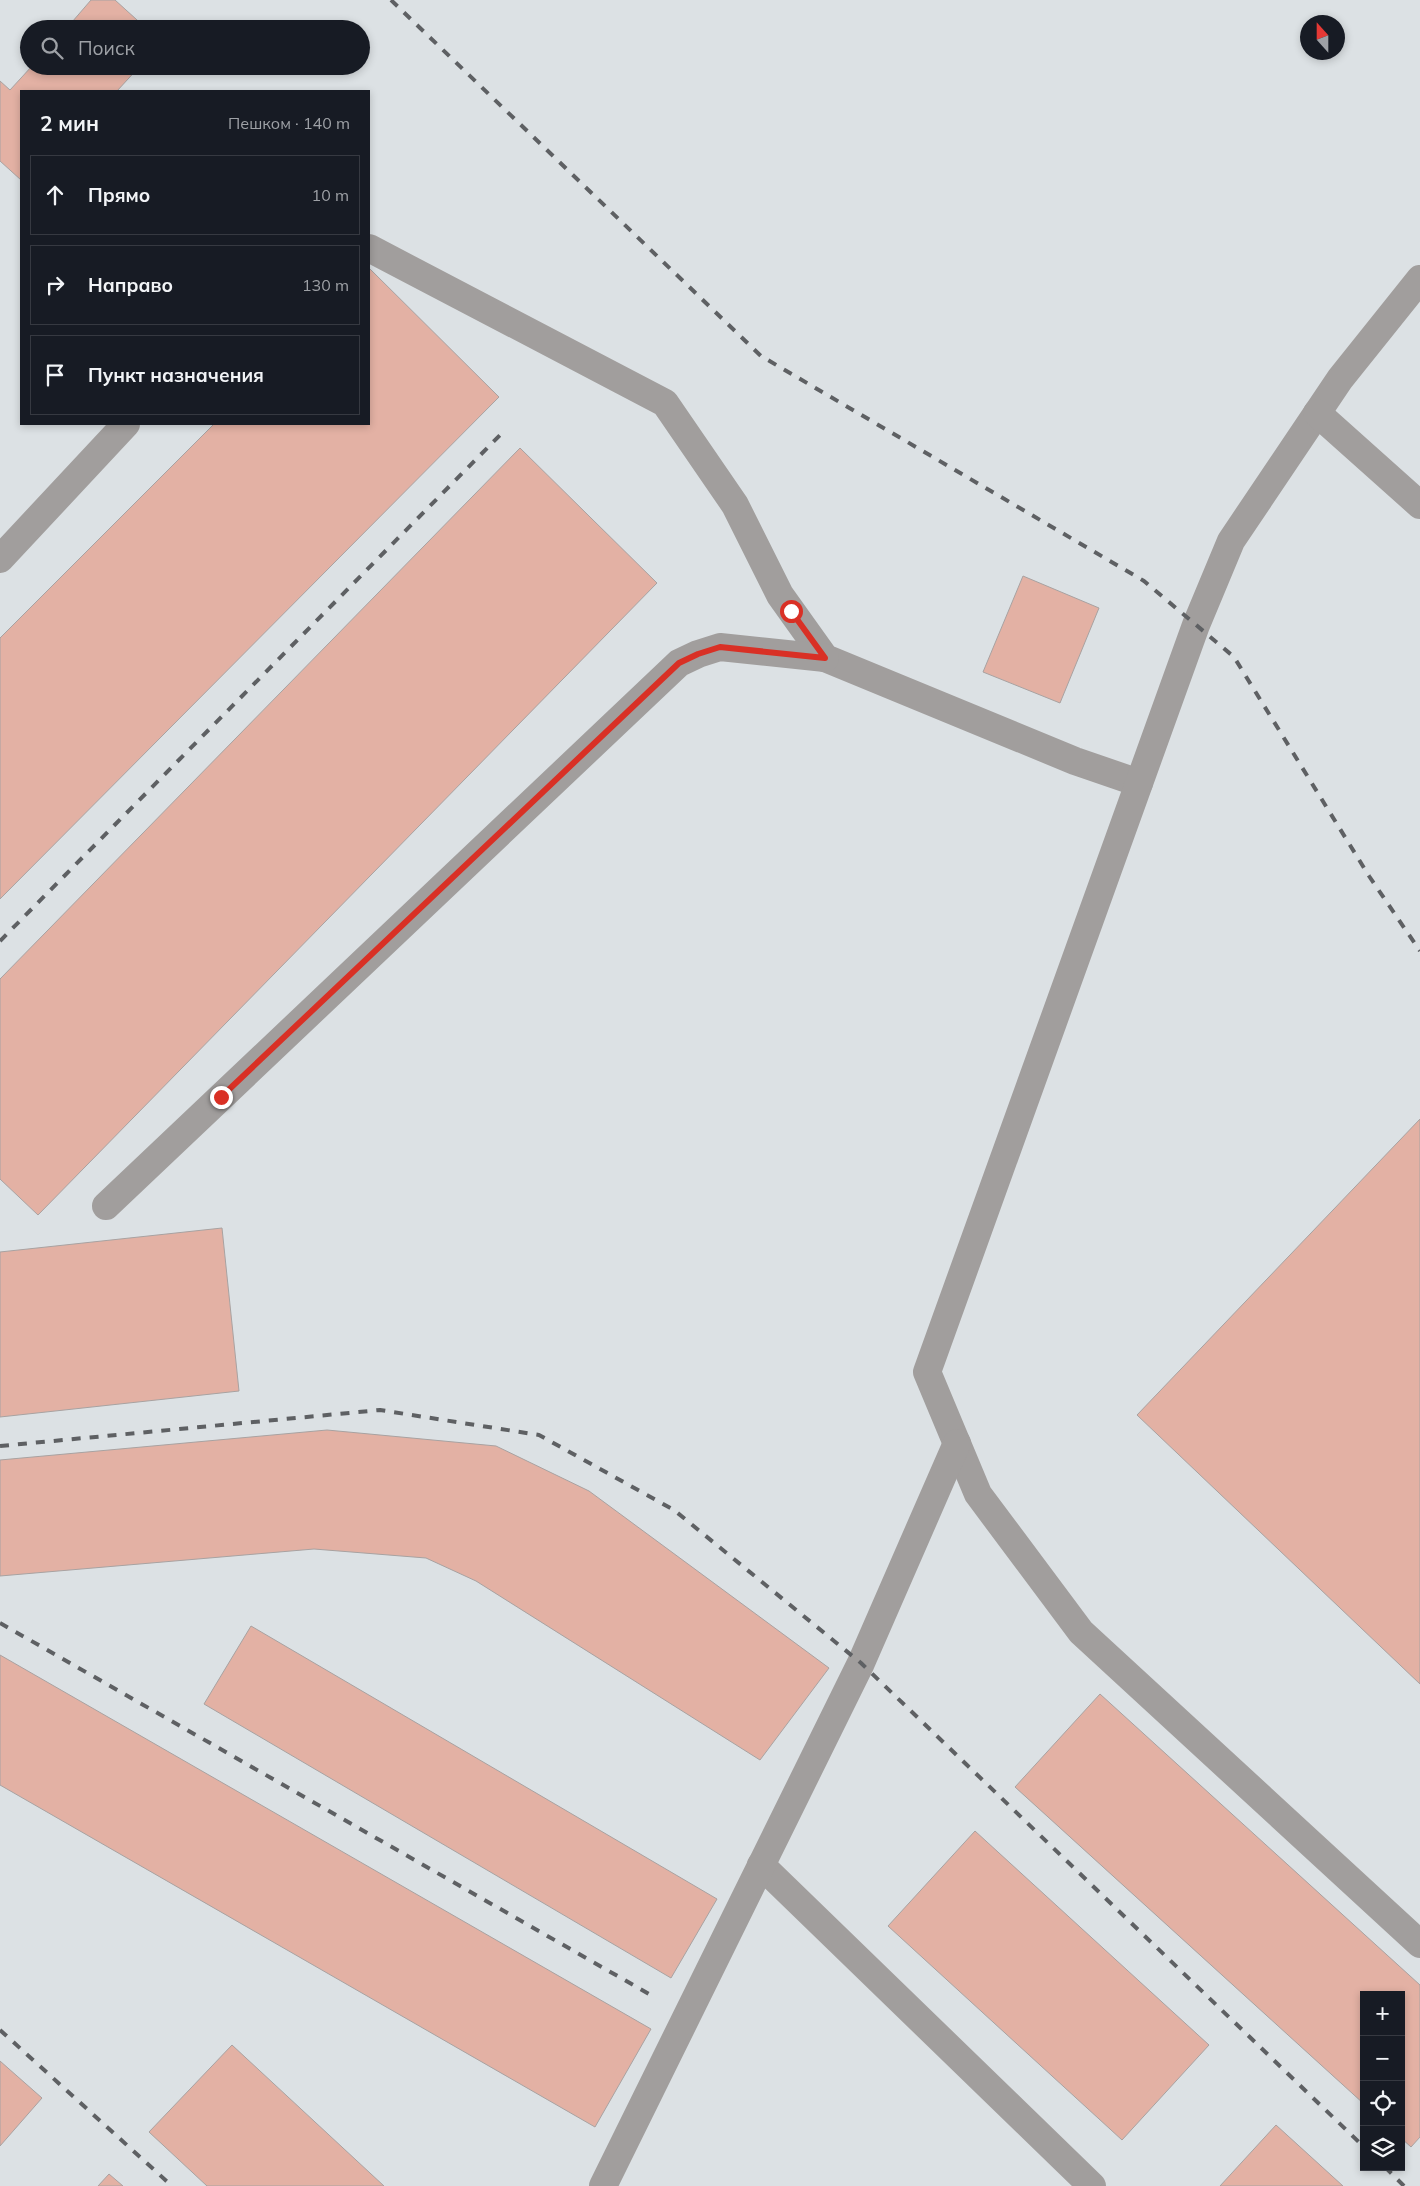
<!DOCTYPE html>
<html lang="ru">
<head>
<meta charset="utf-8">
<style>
	:root { --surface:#171b24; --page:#20242c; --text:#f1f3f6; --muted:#9ea1a6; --line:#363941 }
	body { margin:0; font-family:Mulish,sans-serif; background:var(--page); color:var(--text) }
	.controls { position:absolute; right:15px; bottom:15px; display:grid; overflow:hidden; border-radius:0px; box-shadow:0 2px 8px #0003 }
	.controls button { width:45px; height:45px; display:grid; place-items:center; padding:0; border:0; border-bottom:1px solid var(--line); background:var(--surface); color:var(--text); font:25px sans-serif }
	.compass { position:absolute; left:1300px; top:15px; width:45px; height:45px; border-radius:50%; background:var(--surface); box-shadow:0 2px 8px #0003; rotate:339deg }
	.stop { position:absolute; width:15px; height:15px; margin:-11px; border:4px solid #d93025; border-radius:50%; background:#fff }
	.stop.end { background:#d93025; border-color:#fff; box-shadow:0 1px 5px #0008 }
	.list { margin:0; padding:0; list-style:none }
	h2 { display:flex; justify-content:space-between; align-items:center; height:65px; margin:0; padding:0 20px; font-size:21px }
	h2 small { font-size:16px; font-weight:400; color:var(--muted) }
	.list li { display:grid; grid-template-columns:32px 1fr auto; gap:15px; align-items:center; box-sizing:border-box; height:80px; margin:0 10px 10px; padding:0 10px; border:1px solid var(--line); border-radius:0px }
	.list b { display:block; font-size:19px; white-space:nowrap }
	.list em { font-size:16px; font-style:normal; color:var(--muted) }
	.icon { flex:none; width:28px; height:28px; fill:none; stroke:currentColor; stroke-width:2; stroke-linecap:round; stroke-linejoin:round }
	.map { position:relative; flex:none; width:1420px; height:2186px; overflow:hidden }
	.search { position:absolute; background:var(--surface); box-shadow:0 2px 8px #0003; left:20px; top:20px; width:350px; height:55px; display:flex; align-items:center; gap:12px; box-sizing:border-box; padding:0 18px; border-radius:28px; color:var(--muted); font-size:19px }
	.panel { position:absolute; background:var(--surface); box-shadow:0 2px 8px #0003; left:20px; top:90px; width:350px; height:335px; border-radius:0px }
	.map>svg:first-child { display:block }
	.building { fill:#e3b1a4; stroke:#a8a2a1 }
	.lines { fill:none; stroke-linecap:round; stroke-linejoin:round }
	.minor { stroke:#a19e9d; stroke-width:28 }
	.rail { stroke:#5e6063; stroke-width:4; stroke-dasharray:9 9; stroke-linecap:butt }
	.route { stroke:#d93025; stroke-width:6 }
</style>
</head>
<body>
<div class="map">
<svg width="1420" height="2186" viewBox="0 0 1420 2186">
	<rect width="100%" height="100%" fill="#dce1e4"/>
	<g class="building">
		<path d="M91,0h24l32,29h-81z"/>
		<path d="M32,66h108l-23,25h-96v89l-21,-19v-80l10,9z"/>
		<path d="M369,268l130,129 -499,502v-261l214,-214h155z"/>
		<path d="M520,448l137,135 -619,632 -38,-36v-200z"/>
		<path d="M1023,576l76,32 -39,95 -77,-31z"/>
		<path d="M1420,1119v565l-283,-269z"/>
		<path d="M222,1228l17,163 -239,26v-165z"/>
		<path d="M327,1430l169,16 93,45 240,177 -69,92 -284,-179 -50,-23 -112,-9 -314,27v-116z"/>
		<path d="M251,1626l466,273 -46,79 -467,-274z"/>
		<path d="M0,1655l651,374 -56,98 -595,-342z"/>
		<path d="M1100,1694l320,291v152l-9,10 -10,-9v-143h-37v109l-349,-317z"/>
		<path d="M975,1831l234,214 -87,95 -234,-214z"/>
		<path d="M232,2045l152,141h-177l-58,-54z"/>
		<path d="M0,2061l42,37 -42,48z"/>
		<path d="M1276,2125l67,61h-123z"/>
		<path d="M109,2174l14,12h-25z"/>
	</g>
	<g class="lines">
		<g class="minor">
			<path d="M369,248l296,155 70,102 45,90 45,63 250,103 64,22"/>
			<path d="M1420,279l-80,100 -109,162 -35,84 -269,747 51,122 103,138 339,312"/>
			<path d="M1317,413l103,92"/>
			<path d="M0,559l126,-135"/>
			<path d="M106,1206l573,-543 19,-9 22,-7 105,11"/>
			<path d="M761,1865l331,321"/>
			<path d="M603,2186l258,-523 96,-220"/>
		</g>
		<g class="rail">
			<path d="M391,0l370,356 383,225 90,76 135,219 51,75"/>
			<path d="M0,941l504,-510"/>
			<path d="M0,1446l380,-36 159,25 135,75 187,153 503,484"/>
			<path d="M0,1623l649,371"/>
			<path d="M0,2030l172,156"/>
			<path d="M1385,2167l19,19"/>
		</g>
	</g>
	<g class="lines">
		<path class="route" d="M221,1097l458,-434 19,-9 22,-7 105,11 -34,-47"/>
	</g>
</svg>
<div class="controls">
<button>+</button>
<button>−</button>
<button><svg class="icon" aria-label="locate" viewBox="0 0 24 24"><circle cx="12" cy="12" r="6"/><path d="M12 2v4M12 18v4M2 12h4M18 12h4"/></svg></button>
<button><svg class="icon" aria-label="layers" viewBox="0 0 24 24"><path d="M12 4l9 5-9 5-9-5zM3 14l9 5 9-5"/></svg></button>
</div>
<svg class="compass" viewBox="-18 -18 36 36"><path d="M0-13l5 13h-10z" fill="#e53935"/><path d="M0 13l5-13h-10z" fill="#9ea1a6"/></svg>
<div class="stop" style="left:791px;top:611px"></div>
<div class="stop end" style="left:221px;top:1097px"></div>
<div class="search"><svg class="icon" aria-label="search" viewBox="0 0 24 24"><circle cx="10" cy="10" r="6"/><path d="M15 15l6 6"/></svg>Поиск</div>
<section class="panel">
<h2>2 мин<small>Пешком · 140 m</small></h2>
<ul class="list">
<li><svg class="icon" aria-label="ahead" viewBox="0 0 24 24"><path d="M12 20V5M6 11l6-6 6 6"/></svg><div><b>Прямо</b></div><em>10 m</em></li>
<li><svg class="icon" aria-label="right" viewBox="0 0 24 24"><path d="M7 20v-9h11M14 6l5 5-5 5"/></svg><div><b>Направо</b></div><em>130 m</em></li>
<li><svg class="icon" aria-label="arrive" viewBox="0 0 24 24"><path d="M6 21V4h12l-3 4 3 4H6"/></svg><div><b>Пункт назначения</b></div></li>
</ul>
</section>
</div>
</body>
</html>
